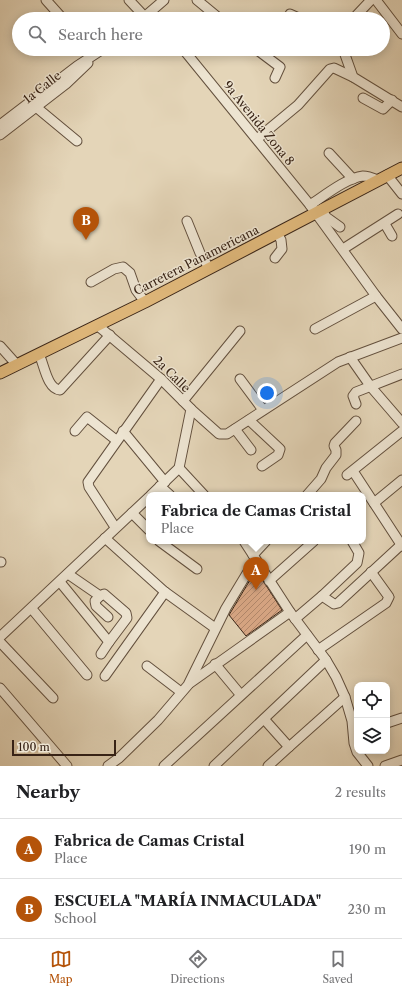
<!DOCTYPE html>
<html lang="en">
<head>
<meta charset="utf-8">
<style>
	:root { --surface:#fff; --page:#f2f2f2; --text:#202124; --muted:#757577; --line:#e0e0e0; --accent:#b45309 }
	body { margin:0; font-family:"Libre Caslon Text",serif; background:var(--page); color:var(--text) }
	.controls { position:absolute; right:12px; bottom:12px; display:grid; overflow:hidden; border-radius:8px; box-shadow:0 2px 10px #0003 }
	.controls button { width:36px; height:36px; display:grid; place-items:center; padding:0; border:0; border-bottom:1px solid var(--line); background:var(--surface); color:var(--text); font:20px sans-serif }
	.scale { position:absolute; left:12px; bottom:10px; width:104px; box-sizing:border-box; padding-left:4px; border:2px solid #382316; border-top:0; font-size:11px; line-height:14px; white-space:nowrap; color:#382316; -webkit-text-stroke:3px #ede4d1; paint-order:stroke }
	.you { position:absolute; left:267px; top:393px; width:14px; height:14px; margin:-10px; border:3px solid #fff; border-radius:50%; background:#1a73e8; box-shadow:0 0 0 6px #1a73e833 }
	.badge { display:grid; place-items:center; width:26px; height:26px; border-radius:50%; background:var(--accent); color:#fff; font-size:13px; font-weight:700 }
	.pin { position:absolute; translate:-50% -33px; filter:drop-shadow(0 1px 2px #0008) }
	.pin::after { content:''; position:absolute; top:21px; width:14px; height:12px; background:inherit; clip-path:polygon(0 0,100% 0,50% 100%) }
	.popup { position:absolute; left:146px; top:492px; width:220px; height:52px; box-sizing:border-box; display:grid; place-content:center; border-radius:8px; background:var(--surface); filter:drop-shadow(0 1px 3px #0005); font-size:13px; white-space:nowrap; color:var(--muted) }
	.popup b { font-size:15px; color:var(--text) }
	.popup::after { content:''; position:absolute; left:50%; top:100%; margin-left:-8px; border:8px solid transparent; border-top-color:var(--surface) }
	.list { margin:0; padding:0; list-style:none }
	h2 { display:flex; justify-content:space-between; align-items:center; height:52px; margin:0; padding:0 16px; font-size:17px }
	h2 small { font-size:13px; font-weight:400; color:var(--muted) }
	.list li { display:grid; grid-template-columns:26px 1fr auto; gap:12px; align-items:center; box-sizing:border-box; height:60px; padding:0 16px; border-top:1px solid var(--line) }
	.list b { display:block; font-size:15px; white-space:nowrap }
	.list p { margin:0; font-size:13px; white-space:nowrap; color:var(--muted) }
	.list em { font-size:13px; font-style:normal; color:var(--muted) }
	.icon { flex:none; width:22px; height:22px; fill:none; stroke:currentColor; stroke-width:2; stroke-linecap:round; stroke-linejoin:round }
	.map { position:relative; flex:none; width:402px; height:766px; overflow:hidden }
	.search { position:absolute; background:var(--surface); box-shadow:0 2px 10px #0003; left:12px; right:12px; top:12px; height:44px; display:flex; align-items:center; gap:10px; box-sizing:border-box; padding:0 14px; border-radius:22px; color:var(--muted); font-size:15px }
	.sheet { height:172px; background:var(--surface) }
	nav { display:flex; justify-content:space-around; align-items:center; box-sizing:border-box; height:56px; border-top:1px solid var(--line); background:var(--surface); font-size:11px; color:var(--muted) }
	nav a { display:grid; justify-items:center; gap:2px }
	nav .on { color:var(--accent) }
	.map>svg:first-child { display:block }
	.building { fill:url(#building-hatch); stroke:#382316 }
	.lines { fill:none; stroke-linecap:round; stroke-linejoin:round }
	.minor-casing { stroke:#63503e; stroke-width:11 }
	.major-casing { stroke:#382316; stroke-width:13 }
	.minor { stroke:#ede4d1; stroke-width:9 }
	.major { stroke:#e2ba7c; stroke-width:11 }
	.labels { text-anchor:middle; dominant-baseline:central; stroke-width:3; stroke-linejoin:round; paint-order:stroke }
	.street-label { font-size:12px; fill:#382316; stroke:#ede4d1 }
</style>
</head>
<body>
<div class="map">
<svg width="402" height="766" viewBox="0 0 402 766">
	<defs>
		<pattern id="building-hatch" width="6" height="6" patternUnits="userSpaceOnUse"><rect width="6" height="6" fill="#dba987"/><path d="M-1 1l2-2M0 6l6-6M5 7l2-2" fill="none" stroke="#b3896d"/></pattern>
	</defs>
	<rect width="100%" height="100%" fill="#e4d5b8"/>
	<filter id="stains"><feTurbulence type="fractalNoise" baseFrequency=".005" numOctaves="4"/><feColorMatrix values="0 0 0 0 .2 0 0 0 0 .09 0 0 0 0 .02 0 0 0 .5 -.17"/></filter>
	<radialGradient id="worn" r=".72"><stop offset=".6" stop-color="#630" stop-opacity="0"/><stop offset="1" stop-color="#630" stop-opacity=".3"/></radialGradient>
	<path class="building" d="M256,570l26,40 -36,26 -17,-21z"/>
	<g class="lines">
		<g class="minor-casing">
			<g id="minor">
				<path d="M46,0l17,19"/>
				<path d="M129,0l16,17"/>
				<path d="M197,0l23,19"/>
				<path d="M376,0l26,34"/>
				<path d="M290,14l11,5"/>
				<path d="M142,19l22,-19"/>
				<path d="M353,19l18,-19"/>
				<path d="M183,49l127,156 66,91 26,33"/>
				<path d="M256,49l24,18 -5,11"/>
				<path d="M343,49l10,28 49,30"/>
				<path d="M363,98l20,11 9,-9"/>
				<path d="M36,107l41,34"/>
				<path d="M0,125l77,-59 26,-17"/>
				<path d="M0,135l66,-51 22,-21"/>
				<path d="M257,139l41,-34 32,-36 4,-1 19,9"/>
				<path d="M329,153l24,26"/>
				<path d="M387,175l15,19"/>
				<path d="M310,205c14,-9 36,-27 53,-29 5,0 10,2 15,4"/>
				<path d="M322,209l4,8 14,10"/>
				<path d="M187,221l13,32 9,15"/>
				<path d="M385,224l7,12"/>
				<path d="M343,249l55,-35"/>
				<path d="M275,258l7,-9 -1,-9 -4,-7"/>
				<path d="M91,282l23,-13 9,-2 7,6 6,17 9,12"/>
				<path d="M97,325l64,54 30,30 -12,59 -28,27"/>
				<path d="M315,329l61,-33"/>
				<path d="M0,346l17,19"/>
				<path d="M39,354c5,10 8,35 21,36l50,-55"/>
				<path d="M350,357l21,30 31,36"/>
				<path d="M240,379l23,31"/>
				<path d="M183,401l57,-70"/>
				<path d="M356,404l-3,-8 3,-4 46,-18"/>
				<path d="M191,409l28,25h8l111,-72 64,-24"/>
				<path d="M249,420l31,29 -2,6 -16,11"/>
				<path d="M235,429l16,21"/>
				<path d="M75,431l12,-14 29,23"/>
				<path d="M123,431l42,51"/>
				<path d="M179,468l25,27"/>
				<path d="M353,471l49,75"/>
				<path d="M347,475l55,-44"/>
				<path d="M160,486l10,9"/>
				<path d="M307,495l14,-16 5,-11 10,-13v-5l-2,-4 1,-3 21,-22"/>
				<path d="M374,503l28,-23"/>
				<path d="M132,513l17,17"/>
				<path d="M115,527l-26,-40 -1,-5 73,-103"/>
				<path d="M105,538l60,54 50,36"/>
				<path d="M159,541l38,28"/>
				<path d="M244,541l46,71 36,48 10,17 9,20 7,24 2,22 3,9 11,14"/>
				<path d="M253,555l13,-14"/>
				<path d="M0,562h1"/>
				<path d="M68,574l32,22 4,-2 22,19 1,5 -18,24"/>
				<path d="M269,581l45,-40"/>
				<path d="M60,582l49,60 -8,12"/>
				<path d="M100,596l-5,5 1,5 12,11"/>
				<path d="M322,596l35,-33 2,-10 -7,-12"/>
				<path d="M32,609l55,66"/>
				<path d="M295,619l27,-23 12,8 4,-1 64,-59"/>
				<path d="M0,637l149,-140"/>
				<path d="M0,642l53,56"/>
				<path d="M318,650l68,-47 3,-6 -18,-25"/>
				<path d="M215,664l25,30"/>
				<path d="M147,666l34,26"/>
				<path d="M105,676l60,-84"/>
				<path d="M190,683l100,-71"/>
				<path d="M0,688l67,78"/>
				<path d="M264,719l25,28 56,-50"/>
				<path d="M387,723l15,-5"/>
				<path d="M108,766l11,-8 39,-38 30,-35 38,-77 29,-48"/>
				<path d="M164,766l143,-131"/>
				<path d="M214,766l112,-106"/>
				<path d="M268,766l21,-19"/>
				<path d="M385,766l17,-6"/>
			</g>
		</g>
		<g class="major-casing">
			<path id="major" d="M0,373l145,-71 257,-134"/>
		</g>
		<use href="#minor" class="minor"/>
		<use href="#major" class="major"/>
	</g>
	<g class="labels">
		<g class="street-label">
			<text transform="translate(42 87) rotate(-38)">1a Calle</text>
			<text transform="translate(259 123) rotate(51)">9a Avenida Zona 8</text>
			<text transform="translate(196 260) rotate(-27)">Carretera Panamericana</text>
			<text transform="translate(172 374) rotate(44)">2a Calle</text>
		</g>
	</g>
	<rect width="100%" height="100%" filter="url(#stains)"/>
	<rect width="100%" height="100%" fill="url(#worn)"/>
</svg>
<div class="controls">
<button><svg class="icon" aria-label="locate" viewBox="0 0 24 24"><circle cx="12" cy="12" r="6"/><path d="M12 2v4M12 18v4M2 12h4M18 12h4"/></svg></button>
<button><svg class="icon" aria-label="layers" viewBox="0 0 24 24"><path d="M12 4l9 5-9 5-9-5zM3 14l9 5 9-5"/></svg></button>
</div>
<div class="scale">100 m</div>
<div class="you"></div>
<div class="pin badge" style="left:256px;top:590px">A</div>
<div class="popup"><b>Fabrica de Camas Cristal</b>Place</div>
<div class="pin badge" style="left:86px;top:240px">B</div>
<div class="search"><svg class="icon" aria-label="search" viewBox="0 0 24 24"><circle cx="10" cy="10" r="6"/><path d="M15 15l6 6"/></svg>Search here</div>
</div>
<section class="sheet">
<h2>Nearby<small>2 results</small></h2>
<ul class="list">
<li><span class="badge">A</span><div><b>Fabrica de Camas Cristal</b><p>Place</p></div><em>190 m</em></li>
<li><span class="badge">B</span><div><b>ESCUELA &quot;MARÍA INMACULADA&quot;</b><p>School</p></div><em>230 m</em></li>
</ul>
</section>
<nav>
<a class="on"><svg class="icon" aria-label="map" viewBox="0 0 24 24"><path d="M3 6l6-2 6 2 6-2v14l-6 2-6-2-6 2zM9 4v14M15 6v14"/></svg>Map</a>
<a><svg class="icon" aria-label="directions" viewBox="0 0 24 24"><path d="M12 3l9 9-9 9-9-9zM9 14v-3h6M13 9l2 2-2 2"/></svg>Directions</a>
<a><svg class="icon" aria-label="saved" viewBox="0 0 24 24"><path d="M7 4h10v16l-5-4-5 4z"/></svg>Saved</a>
</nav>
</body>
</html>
